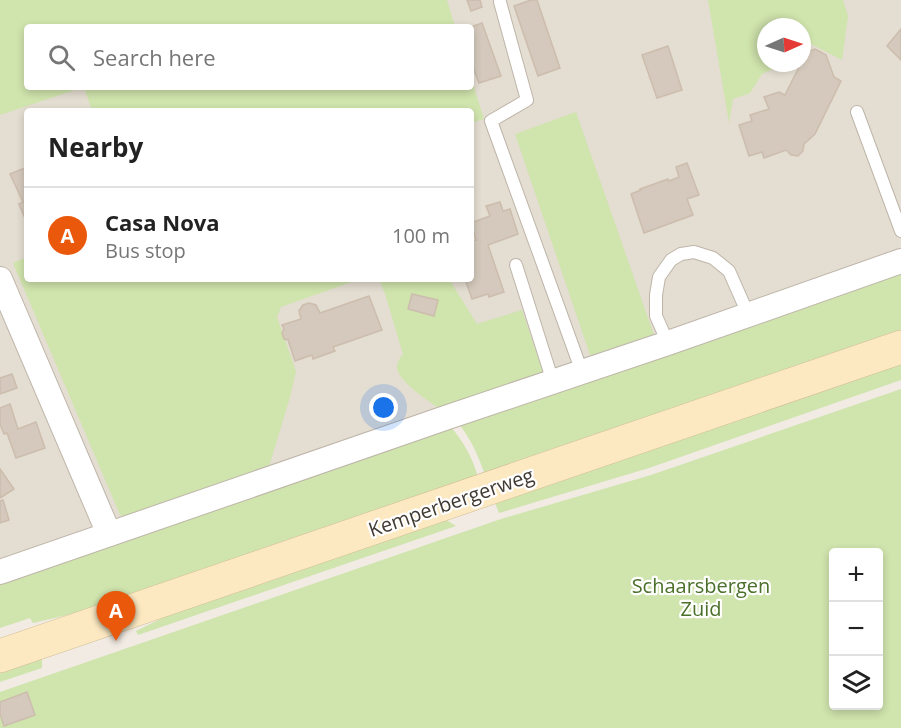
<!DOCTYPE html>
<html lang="en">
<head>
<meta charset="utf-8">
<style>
	:root { --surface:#fff; --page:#f6f6f6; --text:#222; --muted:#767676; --line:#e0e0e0; --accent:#ea580c }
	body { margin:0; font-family:"Open Sans",sans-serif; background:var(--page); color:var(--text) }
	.controls { position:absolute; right:18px; bottom:18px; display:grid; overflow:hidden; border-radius:6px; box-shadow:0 3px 9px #0003 }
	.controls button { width:54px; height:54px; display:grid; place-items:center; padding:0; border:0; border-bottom:2px solid var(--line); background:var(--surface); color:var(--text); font:30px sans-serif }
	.compass { position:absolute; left:757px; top:18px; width:54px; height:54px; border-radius:50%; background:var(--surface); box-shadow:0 3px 9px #0003; rotate:87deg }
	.you { position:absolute; left:384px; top:408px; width:21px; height:21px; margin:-15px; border:4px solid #fff; border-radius:50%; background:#1a73e8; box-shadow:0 0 0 9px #1a73e833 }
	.badge { display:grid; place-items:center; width:39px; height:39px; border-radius:50%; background:var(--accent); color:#fff; font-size:20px; font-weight:700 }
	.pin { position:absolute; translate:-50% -50px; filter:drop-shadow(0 2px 3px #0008) }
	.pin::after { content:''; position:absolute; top:32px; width:21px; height:18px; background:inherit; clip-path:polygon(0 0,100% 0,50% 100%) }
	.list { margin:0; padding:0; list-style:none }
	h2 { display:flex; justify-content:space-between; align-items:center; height:78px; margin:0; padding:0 24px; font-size:26px }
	h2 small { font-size:20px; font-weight:400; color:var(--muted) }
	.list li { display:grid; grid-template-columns:39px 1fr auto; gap:18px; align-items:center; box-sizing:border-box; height:96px; padding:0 24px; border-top:2px solid var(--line) }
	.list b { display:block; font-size:22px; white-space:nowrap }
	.list p { margin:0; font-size:20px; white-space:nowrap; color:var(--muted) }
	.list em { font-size:20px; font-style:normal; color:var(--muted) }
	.icon { flex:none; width:33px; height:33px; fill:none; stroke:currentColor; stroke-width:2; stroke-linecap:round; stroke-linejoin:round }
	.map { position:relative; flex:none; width:901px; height:728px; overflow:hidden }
	.search { position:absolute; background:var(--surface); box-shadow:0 3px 9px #0003; left:24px; top:24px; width:450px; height:66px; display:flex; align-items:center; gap:15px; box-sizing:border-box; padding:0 21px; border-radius:6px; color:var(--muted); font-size:22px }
	.panel { position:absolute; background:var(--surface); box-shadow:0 3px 9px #0003; left:24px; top:108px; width:450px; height:174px; border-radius:6px }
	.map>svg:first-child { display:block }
	.residential { fill:#e4ddd1; fill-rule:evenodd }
	.green { fill:#d0e4ad; fill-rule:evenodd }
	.building { fill:#d4c9bc; stroke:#ccbdad; stroke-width:1.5 }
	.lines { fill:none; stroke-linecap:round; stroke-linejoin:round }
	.lane-casing { stroke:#beb5a9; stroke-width:14 }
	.street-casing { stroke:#beb5a9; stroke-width:26 }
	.secondary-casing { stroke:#d2bd96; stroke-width:34 }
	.lane { stroke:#fff; stroke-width:12 }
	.street { stroke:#fff; stroke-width:24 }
	.secondary { stroke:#fce9c2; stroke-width:33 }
	.labels { text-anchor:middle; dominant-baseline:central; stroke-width:4.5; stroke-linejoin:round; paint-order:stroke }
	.street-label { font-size:20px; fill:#423b33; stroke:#fff }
	.park-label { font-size:20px; fill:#4b702a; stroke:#fff }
</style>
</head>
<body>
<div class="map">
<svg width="901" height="728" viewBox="0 0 901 728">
	<rect width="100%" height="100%" fill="#f1ebe3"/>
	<path class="residential" d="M329,0h572v252l-901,311v-451l73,-25h398v-60h-221zM766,27h36v36h-36zM27,111h444v168h-444z"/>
	<g class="green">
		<path d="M0,0h447l8,27h-428v60h57l-84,28z"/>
		<path d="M708,0h135l5,16 -6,44 -31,-16 -9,7v-24h-36v36h20l-24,11 -12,19 -17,6 -4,24z"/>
		<path d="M471,78l13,41 -13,4v-12h-379l-8,-24h387z"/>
		<path d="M576,112l78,223 -63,23 -76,-224z"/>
		<path d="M27,257v22h333l-79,28 -4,10 19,54 -6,26 -22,73 -141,48 -7,-3 -107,-252z"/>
		<path d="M901,271v61l-416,143c-7,-20 -14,-36 -27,-52z"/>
		<path d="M379,279h70l28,45 45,-14 22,65 -102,35c-11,-7 -45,-29 -45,-43 0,-5 3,-9 6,-13l-18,-60z"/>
		<path d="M901,360v20l-252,88 -150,45 -5,-13z"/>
		<path d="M901,389v339h-901v-36l501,-173 150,-44zM834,552h44v154h-44z"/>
		<path d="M450,426c14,16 22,31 28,51l-372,129 -73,17 -3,-5 -30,10v-46z"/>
		<path d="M443,518l13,8 -318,109 -2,-4 61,-30z"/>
		<path d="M42,659v9l-42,14v-13l15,-5z"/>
	</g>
	<g class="building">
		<path d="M467,0h13l2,7 -11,4z"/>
		<path d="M531,0h6l23,68 -22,8 -24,-70z"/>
		<path d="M482,23l19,53 -22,7 -8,-21v-35z"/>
		<path d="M901,29v31l-14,-14z"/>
		<path d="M668,46l14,44 -25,8 -15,-43z"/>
		<path d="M815,49l11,6 8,22 7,4 -26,53 -11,10 -1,7 -5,5 -7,-1 -5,-5 -22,8 -2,-6 -13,4 -10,-31 13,-4 -2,-6 19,-6 -5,-12 15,-5 6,3 16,-32h1l4,-11z"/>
		<path d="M687,163l12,32 -12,4 6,16 -49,18 -13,-39 10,-4 -1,-1 28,-10 1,2 10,-4 -3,-10z"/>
		<path d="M25,168l2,5v50l-8,-19 4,-2 -13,-28z"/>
		<path d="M500,202l3,9 7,-2 8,25 -30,11 16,47 -15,5 -1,-3 -16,5 -7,-20h6v-38l5,-1 -5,-17 19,-7 -4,-10z"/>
		<path d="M412,294l26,6 -4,16 -26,-7z"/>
		<path d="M369,296l13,34 -49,17 2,4 -22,8 -1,-4 -17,6 -7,-21 -4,-1 -2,-6 2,-4 -2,-4 19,-6 -2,-8 4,-6 6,-2 7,2 4,8z"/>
		<path d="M12,374l5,14 -17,6v-16z"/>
		<path d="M10,404l8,25 18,-7 9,26 -29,10 -9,-25 -3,1 -4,-10v-16z"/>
		<path d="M0,469l14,20 -14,9z"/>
		<path d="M3,500l6,20 -9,3v-22z"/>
		<path d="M27,692l8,23 -31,11 -4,-12v-12z"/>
	</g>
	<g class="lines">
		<g class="lane-casing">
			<g id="lane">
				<path d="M500,2l27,98 -36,21 91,251"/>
				<path d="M857,112l44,119"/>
				<path d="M516,265l37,117"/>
				<path d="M668,343l-12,-27v-21l3,-18 12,-17 10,-6 13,-2 19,6 16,13 19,43"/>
			</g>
		</g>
		<g class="street-casing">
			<g id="street">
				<path d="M0,279l109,255"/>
				<path d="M0,572l448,-155 220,-74 233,-82"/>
			</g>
		</g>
		<g class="secondary-casing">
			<path id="secondary" d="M0,656l901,-309"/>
		</g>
		<use href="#lane" class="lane"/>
		<use href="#street" class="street"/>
		<use href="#secondary" class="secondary"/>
	</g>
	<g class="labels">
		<g class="street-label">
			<text transform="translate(451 502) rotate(-19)">Kemperbergerweg</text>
		</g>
		<g class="park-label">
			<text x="701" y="585">Schaarsbergen<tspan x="701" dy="23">Zuid</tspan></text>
		</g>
	</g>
</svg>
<div class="controls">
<button>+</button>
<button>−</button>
<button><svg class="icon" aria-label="layers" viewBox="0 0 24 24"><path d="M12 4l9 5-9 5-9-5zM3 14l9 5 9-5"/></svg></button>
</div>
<svg class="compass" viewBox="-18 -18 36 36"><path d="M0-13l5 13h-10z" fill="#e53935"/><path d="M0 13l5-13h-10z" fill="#767676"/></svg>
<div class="you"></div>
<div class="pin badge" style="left:116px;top:641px">A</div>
<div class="search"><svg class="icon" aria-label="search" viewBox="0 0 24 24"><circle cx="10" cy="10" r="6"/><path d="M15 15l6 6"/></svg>Search here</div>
<section class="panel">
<h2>Nearby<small></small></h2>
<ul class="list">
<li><span class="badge">A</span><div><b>Casa Nova</b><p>Bus stop</p></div><em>100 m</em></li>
</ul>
</section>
</div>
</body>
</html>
